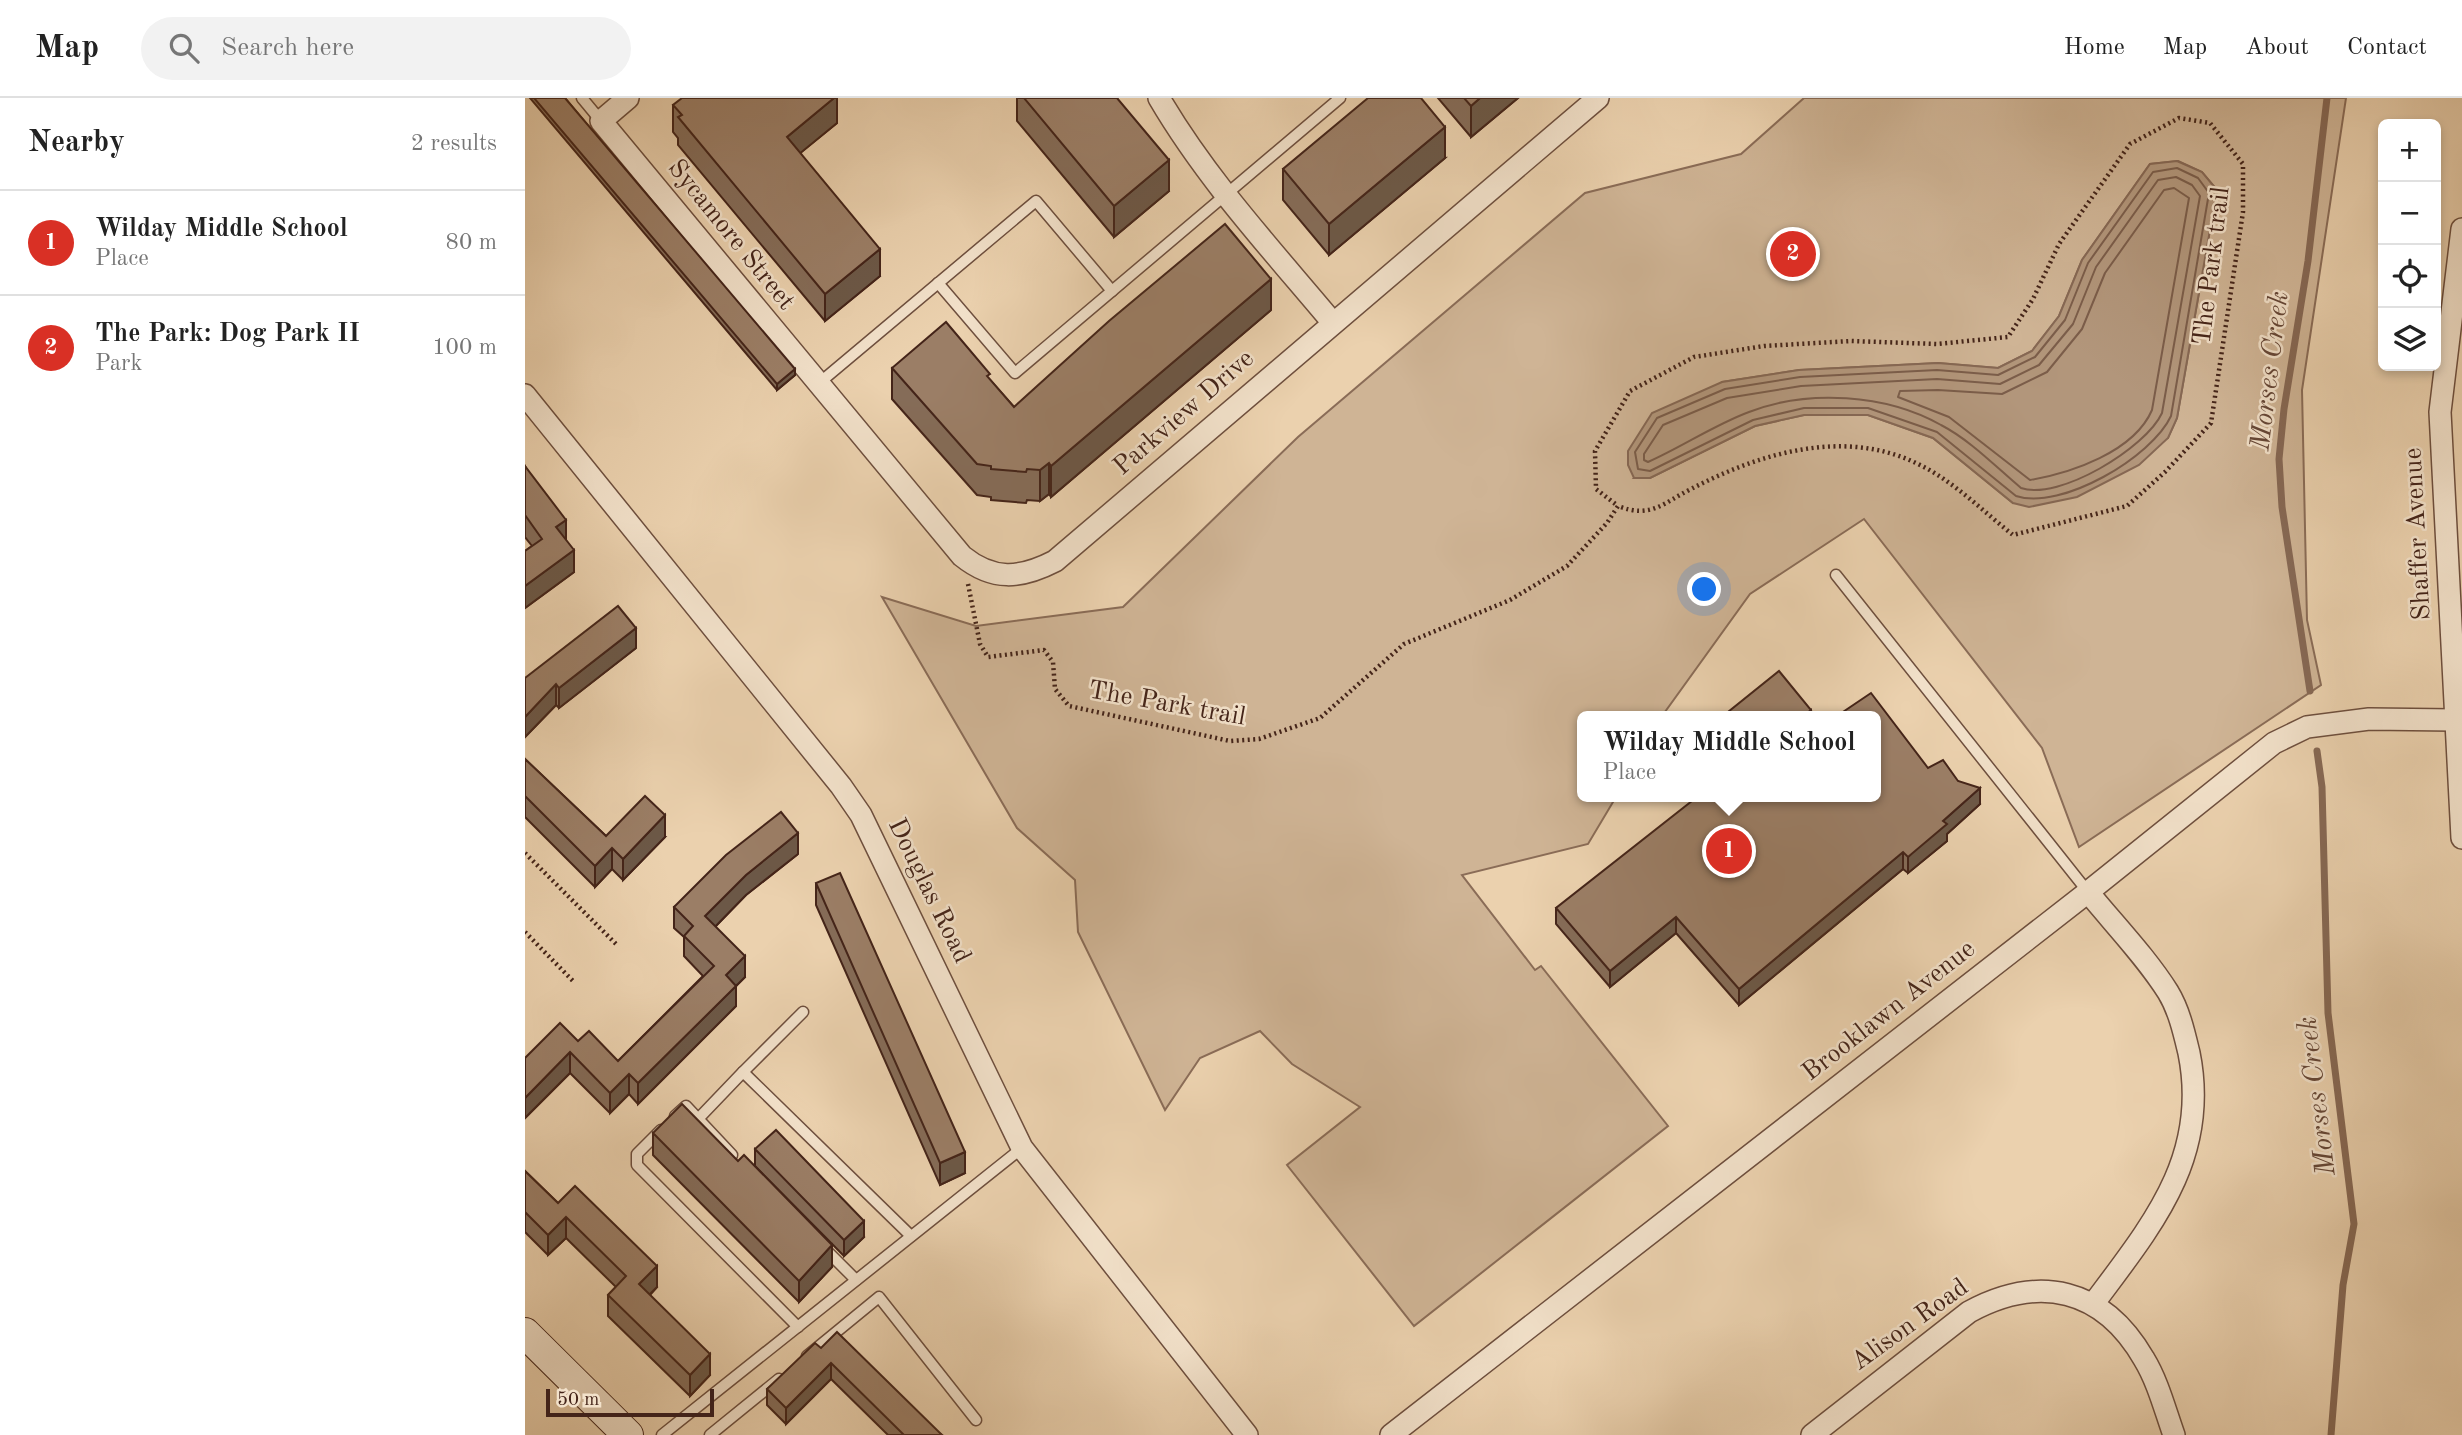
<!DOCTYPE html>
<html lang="en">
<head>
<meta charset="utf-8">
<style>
	:root { --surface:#fff; --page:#f2f2f2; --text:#222; --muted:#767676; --line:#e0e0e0; --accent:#d93025 }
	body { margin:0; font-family:"Old Standard TT",serif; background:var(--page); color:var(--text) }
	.controls { position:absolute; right:21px; top:21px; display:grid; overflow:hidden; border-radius:10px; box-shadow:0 4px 10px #0003 }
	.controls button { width:63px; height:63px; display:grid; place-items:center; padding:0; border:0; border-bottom:2px solid var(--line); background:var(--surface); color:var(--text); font:35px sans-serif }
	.scale { position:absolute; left:21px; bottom:18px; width:168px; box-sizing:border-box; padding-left:7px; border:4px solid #442419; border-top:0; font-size:19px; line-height:24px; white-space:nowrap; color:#442419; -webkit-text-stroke:5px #f2e1ca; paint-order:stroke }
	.you { position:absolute; left:1180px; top:492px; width:24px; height:24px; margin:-18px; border:5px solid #fff; border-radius:50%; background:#1a73e8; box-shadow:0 0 0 10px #1a73e833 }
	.badge { display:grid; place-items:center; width:46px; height:46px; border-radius:50%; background:var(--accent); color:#fff; font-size:23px; font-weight:700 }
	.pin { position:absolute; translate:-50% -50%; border:4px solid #fff; box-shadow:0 2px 7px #0006 }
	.popup { position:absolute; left:1052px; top:613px; width:304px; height:91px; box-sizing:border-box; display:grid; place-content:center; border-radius:10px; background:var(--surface); filter:drop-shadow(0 2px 5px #0005); font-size:23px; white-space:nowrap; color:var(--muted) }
	.popup b { font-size:26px; color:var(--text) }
	.popup::after { content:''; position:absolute; left:50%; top:100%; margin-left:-14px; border:14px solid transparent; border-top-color:var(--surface) }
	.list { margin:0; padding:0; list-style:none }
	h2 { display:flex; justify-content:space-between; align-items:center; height:91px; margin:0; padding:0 28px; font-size:30px }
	h2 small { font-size:23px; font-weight:400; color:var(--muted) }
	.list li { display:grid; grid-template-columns:46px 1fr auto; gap:21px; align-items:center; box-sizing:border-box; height:105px; padding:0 28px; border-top:2px solid var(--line) }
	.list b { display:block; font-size:26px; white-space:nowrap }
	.list p { margin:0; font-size:23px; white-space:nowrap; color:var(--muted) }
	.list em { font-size:23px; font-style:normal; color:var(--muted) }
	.icon { flex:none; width:38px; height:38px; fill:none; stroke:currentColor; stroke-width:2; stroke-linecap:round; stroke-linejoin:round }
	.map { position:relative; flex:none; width:1937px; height:1337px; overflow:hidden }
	header { display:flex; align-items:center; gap:42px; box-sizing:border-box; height:98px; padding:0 35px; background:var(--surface); border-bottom:2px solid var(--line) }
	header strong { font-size:33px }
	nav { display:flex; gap:38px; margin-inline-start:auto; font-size:24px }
	.search { width:490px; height:63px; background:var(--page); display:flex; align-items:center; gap:18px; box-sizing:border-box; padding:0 24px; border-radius:38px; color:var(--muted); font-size:26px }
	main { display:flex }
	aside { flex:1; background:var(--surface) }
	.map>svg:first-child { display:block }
	.green { fill:#cfb495; stroke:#8a6c57; stroke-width:2; fill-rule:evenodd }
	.water { fill:#b2967b; stroke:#866854; stroke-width:2 }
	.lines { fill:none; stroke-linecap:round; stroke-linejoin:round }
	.shore { stroke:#7b5d4a; stroke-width:2 }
	.stream { stroke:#866854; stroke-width:7 }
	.service-casing { stroke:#6e4f3e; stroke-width:13 }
	.minor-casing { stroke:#6e4f3e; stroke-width:24 }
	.secondary-casing { stroke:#442419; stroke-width:32 }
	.path { stroke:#442419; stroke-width:4.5; stroke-dasharray:2 3.5; stroke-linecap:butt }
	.service { stroke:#f2e1ca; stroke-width:10 }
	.minor { stroke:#f2e1ca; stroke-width:21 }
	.secondary { stroke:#f2e1ca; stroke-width:30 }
	.wall { fill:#856c58; stroke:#442419; stroke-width:2 }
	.shaded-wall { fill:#6c5847; stroke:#442419; stroke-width:2 }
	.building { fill:#9b7e66; stroke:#442419; stroke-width:2 }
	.labels { text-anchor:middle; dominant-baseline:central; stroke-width:5; stroke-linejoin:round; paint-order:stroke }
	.street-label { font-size:26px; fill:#442419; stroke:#f2e1ca }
	.water-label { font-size:28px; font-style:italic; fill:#654636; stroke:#f2e1ca }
</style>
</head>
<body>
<header>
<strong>Map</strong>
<div class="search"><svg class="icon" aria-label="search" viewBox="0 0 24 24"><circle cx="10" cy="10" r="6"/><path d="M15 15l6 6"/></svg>Search here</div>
<nav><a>Home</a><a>Map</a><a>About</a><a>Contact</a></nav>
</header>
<main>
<aside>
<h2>Nearby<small>2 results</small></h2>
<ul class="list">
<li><span class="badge">1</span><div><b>Wilday Middle School</b><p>Place</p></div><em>80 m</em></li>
<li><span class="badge">2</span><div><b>The Park: Dog Park II</b><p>Park</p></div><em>100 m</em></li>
</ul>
</aside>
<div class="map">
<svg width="1937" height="1337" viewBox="0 0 1937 1337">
	<rect width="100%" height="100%" fill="#ebd1ae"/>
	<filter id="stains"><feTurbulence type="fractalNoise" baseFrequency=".00286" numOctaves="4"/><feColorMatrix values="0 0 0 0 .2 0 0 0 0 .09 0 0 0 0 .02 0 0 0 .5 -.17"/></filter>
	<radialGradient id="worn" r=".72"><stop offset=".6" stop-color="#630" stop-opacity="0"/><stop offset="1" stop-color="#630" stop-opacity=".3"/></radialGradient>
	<path class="green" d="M1279,0h542l-44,292 5,230 14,65 -242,162 -37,-99 -178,-229 -114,75 -88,122h-80v81h34l-28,47 -126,31 73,95 6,-4 127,160 -254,200 -127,-161 73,-58 -68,-43 -32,-33 -60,27 -35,52 -87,-178 -3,-52 -58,-52 -135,-231 94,29 147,-19 175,-170 287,-244 156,-39zM1653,63l24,11 15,18 -40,228 -9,20 -155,65 -80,-65 -65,-23h-64l-49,11 -105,52h-16l88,-96 77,-12 139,-7 60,5 34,-17 27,-35 23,-56 68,-96z"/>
	<path class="water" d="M1652,63l25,11 15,18 -40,228 -9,20 -29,27 -62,32 -48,10 -16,-4 -80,-65 -65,-23h-64l-49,11 -105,52h-16l-6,-13v-14l24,-38 70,-31 77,-12 139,-7 60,5 34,-17 27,-35 23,-56 68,-96z"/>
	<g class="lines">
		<g class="shore">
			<path d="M1652,70l21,10 11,15 -38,223c-19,41 -110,95 -155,80l-79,-64 -69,-24h-64l-51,12 -103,51 -12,-2 -3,-17 22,-34 68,-29 75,-12 137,-7 61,5 37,-18 30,-37 23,-57 65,-91z"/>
			<path d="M1651,79l16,8 8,11 -38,217c-16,35 -103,88 -141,75 -25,-21 -51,-48 -80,-63 -55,-31 -133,-36 -192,-13 -35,13 -67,35 -101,50l-4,-2v-6l19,-29 64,-27 74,-12 136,-7 63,5 39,-19 34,-41 23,-57 62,-87z"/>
			<path d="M1649,90l15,10 -37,212c-18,42 -81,63 -122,70l-81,-63 -51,-20 2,-6 38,-1 64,4 45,-22 35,-43 23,-56 59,-83z"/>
		</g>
		<g class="stream">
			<path d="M1785,593l-28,-184 -3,-48 5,-50 24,-148 19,-163"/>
			<path d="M1792,653l5,36 6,226 26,211 -11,61 -12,150"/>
		</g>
		<g class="service-casing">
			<g id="service">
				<path d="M57,0l19,23"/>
				<path d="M413,185l77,90 325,-275"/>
				<path d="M293,286l218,-183 76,90"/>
				<path d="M1311,477l252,317"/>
				<path d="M218,974l60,-60"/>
				<path d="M150,1018l11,-10 46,49"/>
				<path d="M173,1021l45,-47 168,164"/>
				<path d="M136,1032l-24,24v11l161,162"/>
				<path d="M297,1148l34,34"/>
				<path d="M282,1258l72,-59 97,123"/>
				<path d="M137,1337l360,-287"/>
				<path d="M185,1337l69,-56"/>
			</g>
		</g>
		<g class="minor-casing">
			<g id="minor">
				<path d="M103,0l-27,23 361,435c31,25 58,23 93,5l543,-463"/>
				<path d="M634,0c48,82 113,152 174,225"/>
				<path d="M1937,131l-22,183 22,426"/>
				<path d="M0,297l316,391 20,29 161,333 225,287"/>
				<path d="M1563,794c26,32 58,65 80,100 11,18 16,40 21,61 21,104 -37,172 -95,250"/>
				<path d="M866,1337l697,-543 186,-149 33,-16 62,-8 85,1"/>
				<path d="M1287,1337l157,-123c70,-38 134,-24 175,47 14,23 21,51 30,76"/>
			</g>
		</g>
		<g class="secondary-casing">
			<path id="secondary" d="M0,1235l103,102"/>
		</g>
		<g class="path">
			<path d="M443,486l12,60 8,13 56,-7 9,12 2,27 14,17 161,35 29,-2 61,-21 84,-74 106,-44 57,-34 40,-43 11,-17c33,13 45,-3 73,-17 69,-36 155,-62 229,-24 33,16 64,47 93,70l114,-29 38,-34 46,-49 32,-211v-48l-33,-41 -31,-5 -49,26 -71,100 -26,55 -25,38 -71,7 -86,-3 -87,5 -70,11 -64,34 -35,60 1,38 22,17"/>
			<path d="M0,755l91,91"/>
			<path d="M0,834l50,51"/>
		</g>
		<use href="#service" class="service"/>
		<use href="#minor" class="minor"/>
		<use href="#secondary" class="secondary"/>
	</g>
	<g class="wall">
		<path d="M5,0h35l230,277 -18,15z"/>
		<path d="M312,0v25l-37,30 80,123 -55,45 -147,-176v-7l-5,-6v-27z"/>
		<path d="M492,0h100l52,93 -55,46 -97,-116z"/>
		<path d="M913,0h80l-47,39z"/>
		<path d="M920,60l-116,97 -46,-55v-31z"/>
		<path d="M746,212l-220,187 -2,-3 -9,7 -13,-1 -1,3 -35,-3v-3l-14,-2 -85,-96v-31l98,12 24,27z"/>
		<path d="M0,368l41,74 8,32 -49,36v-57l7,-5 -7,-9z"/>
		<path d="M111,550l-77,60 -3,-3 -31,32v-59z"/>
		<path d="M0,661l81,77 59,1 -42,43 -11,-11 -17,18 -70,-70z"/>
		<path d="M1403,670l30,13 22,23 -33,30v7l-39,32 -5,-4 -164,136 -63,-72 -66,54 -54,-63v-16l320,-111z"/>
		<path d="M273,756l-52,41 -31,32 30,50 -9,9v20l-98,98 -9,-10 -19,19 -40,-40 -45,45v-60l53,-17 40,20 85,-85 -19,-20v-19l-10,-9v-21z"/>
		<path d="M291,785l149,290 -25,12 -124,-280z"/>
		<path d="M128,1035l179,134 -33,35 -146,-147z"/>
		<path d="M230,1051l109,88 -20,19 -89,-90z"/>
		<path d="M0,1073l33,32 99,84 -7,8 60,80 -20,21 -82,-80v-21l8,-8 -50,-49 -18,17 -23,-23z"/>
		<path d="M296,1250l121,87h-54l-57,-56 -45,45 -19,-19v-16z"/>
	</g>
	<g class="shaded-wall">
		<path d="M309,0h3v25l-50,41v-27z"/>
		<path d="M955,0h38l-47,39v-31z"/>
		<path d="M920,29v31l-116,97v-31z"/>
		<path d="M644,62v31l-55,46v-31z"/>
		<path d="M355,151v27l-55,45v-27z"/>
		<path d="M746,181v31l-220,187v-31z"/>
		<path d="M270,271v6l-18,15v-6z"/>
		<path d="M524,365v31l-9,7v-31z"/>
		<path d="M41,422v22l-10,-15z"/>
		<path d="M49,452v22l-49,36v-22z"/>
		<path d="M111,530v20l-77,60v-20z"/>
		<path d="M31,586v21l-31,32v-20z"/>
		<path d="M1286,612v6h-8z"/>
		<path d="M1455,690v16l-33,30v7l-39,32v-16l35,-36z"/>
		<path d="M140,717v22l-42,43v-21z"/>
		<path d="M273,735v21l-52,41 -41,42v-21l41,-41z"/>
		<path d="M87,750v21l-17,18v-21z"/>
		<path d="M1378,754v17l-164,136v-16z"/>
		<path d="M1151,819v16l-66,54v-16z"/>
		<path d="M220,858v21l-19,19v-21z"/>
		<path d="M211,888v20l-98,98v-21z"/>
		<path d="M45,954v21l-45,45v-20z"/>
		<path d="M104,976v20l-19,19v-20z"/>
		<path d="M440,1054v21l-25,12v-22z"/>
		<path d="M41,1119v21l-18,17v-20z"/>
		<path d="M339,1123v16l-20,19v-16z"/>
		<path d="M307,1147v22l-33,35v-21z"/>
		<path d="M132,1168v21l-18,18v-21z"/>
		<path d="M185,1256v21l-20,21v-21z"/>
		<path d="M306,1265v16l-45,45v-16z"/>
	</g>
	<g class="building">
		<path d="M9,0h31l230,271 -18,15z"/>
		<path d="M157,0h152l-47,39 93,112 -55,45 -147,-177 4,-2 -9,-10z"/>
		<path d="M499,0h93l52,62 -55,46z"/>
		<path d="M843,0h53l24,29 -116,97 -46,-55z"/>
		<path d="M939,0h16l-9,8z"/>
		<path d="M700,126l46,55 -220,187 -2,-3 -9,7 -13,-1 -1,3 -35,-3v-3l-14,-2 -85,-96 54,-46 44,52 -3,2 27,31 95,-86z"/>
		<path d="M0,368l41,54 -10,7 18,23 -49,36v-35l17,-12 -17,-24z"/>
		<path d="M93,508l18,22 -77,60 -3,-4 -31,33v-39z"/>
		<path d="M1254,573l32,39 -8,6h-80z"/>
		<path d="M1346,595l57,75 15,-8 15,21 22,7 -37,33 4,3 -39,33 -5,-5 -164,137 -63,-72 -66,54 -54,-63 141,-111h179v-81h-39z"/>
		<path d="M0,661l81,77 39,-40 20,19 -42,44 -11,-11 -17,18 -70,-70z"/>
		<path d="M256,714l17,21 -52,42 -41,41 40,40 -19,19 10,11 -98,97 -9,-9 -19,19 -40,-41 -45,46v-40l35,-35 18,18 11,-10 29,30 96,-95 -30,-30 9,-10 -19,-19 52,-52z"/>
		<path d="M315,775l125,279 -25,11 -124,-280z"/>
		<path d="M157,1006l56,57 6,-6 88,90 -33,36 -146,-148z"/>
		<path d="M251,1032l88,91 -20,19 -89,-91z"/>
		<path d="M0,1073l33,32 17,-17 82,80 -18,18 71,70 -20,21 -82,-80 18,-19 -60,-59 -18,18 -23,-23z"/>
		<path d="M312,1234l105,103h-38l-73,-72 -45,45 -19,-19 48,-46 6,5z"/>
	</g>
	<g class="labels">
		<g class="street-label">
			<text transform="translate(206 137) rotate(51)">Sycamore Street</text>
			<text transform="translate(1687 168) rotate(-83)">The Park trail</text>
			<text transform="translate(659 315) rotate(-41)">Parkview Drive</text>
			<text transform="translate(1893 436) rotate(-93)">Shaffer Avenue</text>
			<text transform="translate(642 606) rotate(10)">The Park trail</text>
			<text transform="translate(404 793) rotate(64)">Douglas Road</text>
			<text transform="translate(1364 913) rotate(-38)">Brooklawn Avenue</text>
			<text transform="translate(1385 1227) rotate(-36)">Alison Road</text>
		</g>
		<g class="water-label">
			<text transform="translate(1746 273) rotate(-83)">Morses Creek</text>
			<text transform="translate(1793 998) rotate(-97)">Morses Creek</text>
		</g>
	</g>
	<rect width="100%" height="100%" filter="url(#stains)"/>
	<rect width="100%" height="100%" fill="url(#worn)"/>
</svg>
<div class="controls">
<button>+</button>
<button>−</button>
<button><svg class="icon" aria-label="locate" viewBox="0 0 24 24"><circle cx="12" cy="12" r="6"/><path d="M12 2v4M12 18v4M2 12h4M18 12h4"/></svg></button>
<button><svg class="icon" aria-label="layers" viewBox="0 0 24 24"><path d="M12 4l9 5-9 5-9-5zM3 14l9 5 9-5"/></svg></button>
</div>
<div class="scale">50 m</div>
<div class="you"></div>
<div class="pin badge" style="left:1204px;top:753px">1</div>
<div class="popup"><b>Wilday Middle School</b>Place</div>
<div class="pin badge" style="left:1268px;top:156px">2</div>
</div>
</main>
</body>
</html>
